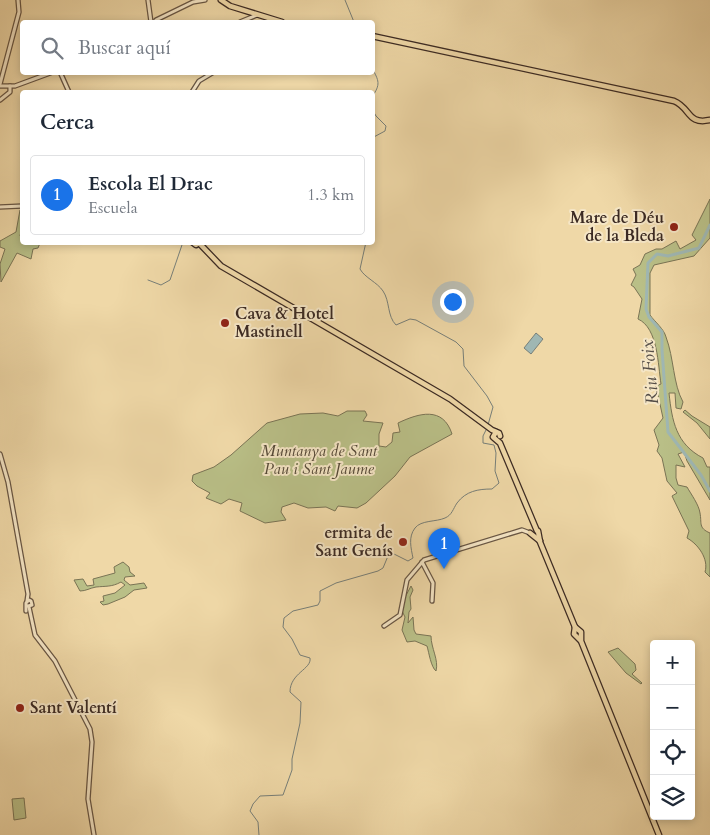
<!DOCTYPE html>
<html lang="es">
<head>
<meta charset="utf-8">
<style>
	:root { --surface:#fff; --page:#f6f6f7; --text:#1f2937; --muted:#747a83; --line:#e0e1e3; --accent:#1a73e8 }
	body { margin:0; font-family:Cardo,serif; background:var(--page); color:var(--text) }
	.controls { position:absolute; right:15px; bottom:15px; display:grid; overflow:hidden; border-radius:5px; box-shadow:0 2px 8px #0003 }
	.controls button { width:45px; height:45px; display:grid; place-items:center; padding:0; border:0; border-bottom:1px solid var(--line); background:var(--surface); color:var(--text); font:25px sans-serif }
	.you { position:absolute; left:452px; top:301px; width:18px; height:18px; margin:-12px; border:4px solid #fff; border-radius:50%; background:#1a73e8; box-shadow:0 0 0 8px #1a73e833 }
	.badge { display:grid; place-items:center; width:32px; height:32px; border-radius:50%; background:var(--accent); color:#fff; font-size:16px; font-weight:700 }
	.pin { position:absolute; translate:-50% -41px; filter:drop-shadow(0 1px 2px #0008) }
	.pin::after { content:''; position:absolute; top:26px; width:18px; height:15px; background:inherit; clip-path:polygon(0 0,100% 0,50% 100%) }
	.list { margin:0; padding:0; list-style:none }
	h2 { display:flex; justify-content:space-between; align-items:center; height:65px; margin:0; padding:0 20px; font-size:21px }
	h2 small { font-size:16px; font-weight:400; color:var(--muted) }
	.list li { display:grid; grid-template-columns:32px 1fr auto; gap:15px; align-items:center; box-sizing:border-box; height:80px; margin:0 10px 10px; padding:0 10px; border:1px solid var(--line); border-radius:5px }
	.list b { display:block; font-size:19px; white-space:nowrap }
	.list p { margin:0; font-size:16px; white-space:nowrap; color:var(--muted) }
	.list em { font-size:16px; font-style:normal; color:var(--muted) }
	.icon { flex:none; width:28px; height:28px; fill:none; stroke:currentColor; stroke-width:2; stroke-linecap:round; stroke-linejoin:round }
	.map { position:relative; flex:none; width:710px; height:835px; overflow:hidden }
	.search { position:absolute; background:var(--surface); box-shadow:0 2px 8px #0003; left:20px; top:20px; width:355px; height:55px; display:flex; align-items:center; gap:12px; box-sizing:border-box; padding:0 18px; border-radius:5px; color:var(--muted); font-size:19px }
	.panel { position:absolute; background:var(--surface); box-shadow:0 2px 8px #0003; left:20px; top:90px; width:355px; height:155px; border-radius:5px }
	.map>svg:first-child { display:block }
	.green { fill:#b9bf87; stroke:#7a7455 }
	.water { fill:#9fb7b3; stroke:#777f79 }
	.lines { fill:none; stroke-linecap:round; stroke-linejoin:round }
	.stream { stroke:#777f79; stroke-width:1 }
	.river { stroke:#9fb7b3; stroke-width:3 }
	.minor-casing { stroke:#685644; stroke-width:5.5 }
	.major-casing { stroke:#3b2a23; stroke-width:7 }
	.minor { stroke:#f5e6c6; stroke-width:3 }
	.major { stroke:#efd8a7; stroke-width:4.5 }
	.poi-dot { fill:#8f2418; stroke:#f5e6c6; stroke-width:2 }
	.labels { text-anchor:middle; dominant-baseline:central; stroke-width:4; stroke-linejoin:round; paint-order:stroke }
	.poi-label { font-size:16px; font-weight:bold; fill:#3b2a23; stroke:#f5e6c6; text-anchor:end }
	.park-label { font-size:16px; font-style:italic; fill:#544837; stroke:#f5e6c6 }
	.water-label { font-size:18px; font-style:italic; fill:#544d47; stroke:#f5e6c6 }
</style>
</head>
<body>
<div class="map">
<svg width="710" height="835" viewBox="0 0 710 835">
	<rect width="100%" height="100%" fill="#efd8a7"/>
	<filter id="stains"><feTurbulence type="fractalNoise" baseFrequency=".004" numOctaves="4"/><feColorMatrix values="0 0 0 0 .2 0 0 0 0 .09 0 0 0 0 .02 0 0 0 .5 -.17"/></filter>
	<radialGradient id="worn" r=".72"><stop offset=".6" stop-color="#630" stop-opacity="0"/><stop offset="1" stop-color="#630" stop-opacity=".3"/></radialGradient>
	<g class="green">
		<path d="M710,199v39l-16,18 -40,9 -4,8v42c5,7 14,14 16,22 8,21 7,47 17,65l-2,7 -5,-1 -1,-15h-6c3,28 7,51 34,65l4,9h3v33l-23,-39 -3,-9 -6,2 7,13 -9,-2v13l2,7 9,2c4,7 12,18 13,26 2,10 -2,15 10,20v44l-5,-5c4,-13 -7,-28 -18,-34l2,-7 -17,-35 5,-3 -10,-12 -5,-23 -5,-7 2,-6 -5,-15 9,-12 -7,-32 5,-2c-3,-19 -3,-56 -23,-65l4,-20 -8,-12 -3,-2 5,-10 -3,-6 7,-4 5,-11 11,-5h6l14,-8 4,8 16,-9 -4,-5z"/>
		<path d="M20,210h2v17l-2,9 2,1v5l18,1 -2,5 -5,1 -2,10 -14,-6 -16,29 -1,-18 5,-15 -5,-2v-6l16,-9z"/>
		<path d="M685,410l7,6 18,11v12l-13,-16 -14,-11z"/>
		<path d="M347,411h18l2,4 -4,6 20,2 -4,11v12l7,1 6,-5 1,-9 7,-1 -2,-9c21,-10 45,-17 54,11l-42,23 -15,19 -29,27 -9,5 -19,-2 -3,5 -9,-4 -18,1 -14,-5 -12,4 -1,5 5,8 -21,3 -25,-12 2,-8 -13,-4 -8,5 -15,-6 4,-5 -13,-7 -5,-5 1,-6 21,-8 17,-12 36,-32 33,-9 23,-1 15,3z"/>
		<path d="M123,562l6,5 1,5 5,4 -10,1 -1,3 6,5 14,-2 3,5 -13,2 -9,7 -17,7 -5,1 -3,-3 4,-1 -1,-5 12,-3 10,-8 -4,-3c-9,5 -15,4 -25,5 -6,1 -10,4 -16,4l-6,-11 9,-1 4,7 7,-1 -1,-6 22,-6 -1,-6z"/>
		<path d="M411,586l2,4 -3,7 1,12 -2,3 -1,11 5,-6 1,13 2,4 15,2c0,12 8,24 5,35 -5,-4 -7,-18 -9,-25l-12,-5 -8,1 -5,-12 3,-13 -3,-6 1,-10z"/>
		<path d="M618,648l17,16 1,6 -4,4 10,9 -1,1 -15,-11 -18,-21z"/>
		<path d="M24,798l2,20 -12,2 -2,-21z"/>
	</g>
	<path class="water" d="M536,333l7,6 -12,15 -7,-6z"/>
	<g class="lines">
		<g class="stream">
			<path d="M345,0l9,22"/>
			<path d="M372,68c7,13 9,16 0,29"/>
			<path d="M372,109l4,7 10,10 -1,5 -13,7"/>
			<path d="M366,242l-6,27c5,9 17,13 23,22 7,10 4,25 13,34l14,-6 6,1 40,22 7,7 1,17 23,30 6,11 -5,18"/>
			<path d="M148,280l13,5 9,-5 13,-38"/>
			<path d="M259,835l-1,-13 -8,-11 3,-7 7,-8 23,-1 9,-25v-11l8,-36 1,-21 -11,-10c0,-19 22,-23 20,-34l-10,-3 -8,-16 -9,-12 1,-9 9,-7 25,-6 2,-4v-10l16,-8 42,-12 5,-3 5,-12 6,-2 14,7 5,-3c-2,-10 -5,-21 2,-30 6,-8 21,-6 30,-10 7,-3 8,-9 12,-15 9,-12 21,-14 35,-14l7,-6 -4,-12 1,-18 -2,-8 -11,-2v-7l4,-8"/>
		</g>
		<path class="river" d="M710,225l-11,23 -31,8 -11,-2 -9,9 -2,46 3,8 13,15v18l6,82 33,43 9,16"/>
		<g class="minor-casing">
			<g id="minor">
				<path d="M148,0l3,22"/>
				<path d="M156,20l37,-18 12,-2"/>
				<path d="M240,22l17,-7"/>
				<path d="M60,72l9,20"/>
				<path d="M0,84l19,-72 -1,-12"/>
				<path d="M0,86h15l38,-14"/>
				<path d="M192,92l7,-11 15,-9"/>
				<path d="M0,100l10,-8v-6"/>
				<path d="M0,207l22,-1"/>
				<path d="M0,454l8,28 20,112 -1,7"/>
				<path d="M422,562l11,21 -1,18"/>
				<path d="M29,607l6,28 20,26 35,68 2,13 -4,57 6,36"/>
				<path d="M26,611v-8l3,-3 2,1 1,4 -4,1"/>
				<path d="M384,626l16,-11 7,-35 17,-20 98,-30 8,3"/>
			</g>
		</g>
		<g class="major-casing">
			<g id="major">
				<path d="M221,0l9,6 52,16"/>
				<path d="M372,36l302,65c17,7 13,24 36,19"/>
				<path d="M192,242l4,3 3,-2 22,23 229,133 42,31 7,3 1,3"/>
				<path d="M496,432l-3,5 7,6 37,88"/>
				<path d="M538,531l2,11 35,85 -1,7 6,6"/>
				<path d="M530,533l10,8"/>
				<path d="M575,627l6,5v9l78,194"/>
			</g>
		</g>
		<use href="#minor" class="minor"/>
		<use href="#major" class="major"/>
	</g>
	<g class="poi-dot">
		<circle cx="674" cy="227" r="5"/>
		<circle cx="225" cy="323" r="5"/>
		<circle cx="403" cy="542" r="5"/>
		<circle cx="20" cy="708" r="5"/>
	</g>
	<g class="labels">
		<g class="poi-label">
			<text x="664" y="218">Mare de Déu<tspan x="664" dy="18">de la Bleda</tspan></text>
			<text x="235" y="314" text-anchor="start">Cava &amp; Hotel<tspan x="235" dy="18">Mastinell</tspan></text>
			<text x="393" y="533">ermita de<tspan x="393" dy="18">Sant Genís</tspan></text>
			<text x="30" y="708" text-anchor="start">Sant Valentí</text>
		</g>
		<g class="park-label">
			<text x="319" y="451">Muntanya de Sant<tspan x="319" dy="18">Pau i Sant Jaume</tspan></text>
		</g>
		<g class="water-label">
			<text transform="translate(650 372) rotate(-95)">Riu Foix</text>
		</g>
	</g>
	<rect width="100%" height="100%" filter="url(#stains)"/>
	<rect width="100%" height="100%" fill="url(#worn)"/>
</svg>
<div class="controls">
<button>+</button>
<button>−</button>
<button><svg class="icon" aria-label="locate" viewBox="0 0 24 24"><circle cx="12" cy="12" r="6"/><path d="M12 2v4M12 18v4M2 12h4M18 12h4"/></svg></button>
<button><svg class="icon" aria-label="layers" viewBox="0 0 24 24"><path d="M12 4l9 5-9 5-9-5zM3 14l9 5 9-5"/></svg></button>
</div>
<div class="you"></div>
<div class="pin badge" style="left:444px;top:569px">1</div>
<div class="search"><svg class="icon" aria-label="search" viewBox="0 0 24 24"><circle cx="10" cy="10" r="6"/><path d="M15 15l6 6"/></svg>Buscar aquí</div>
<section class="panel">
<h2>Cerca<small></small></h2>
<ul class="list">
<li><span class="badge">1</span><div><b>Escola El Drac</b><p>Escuela</p></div><em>1.3 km</em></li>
</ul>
</section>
</div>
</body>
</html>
